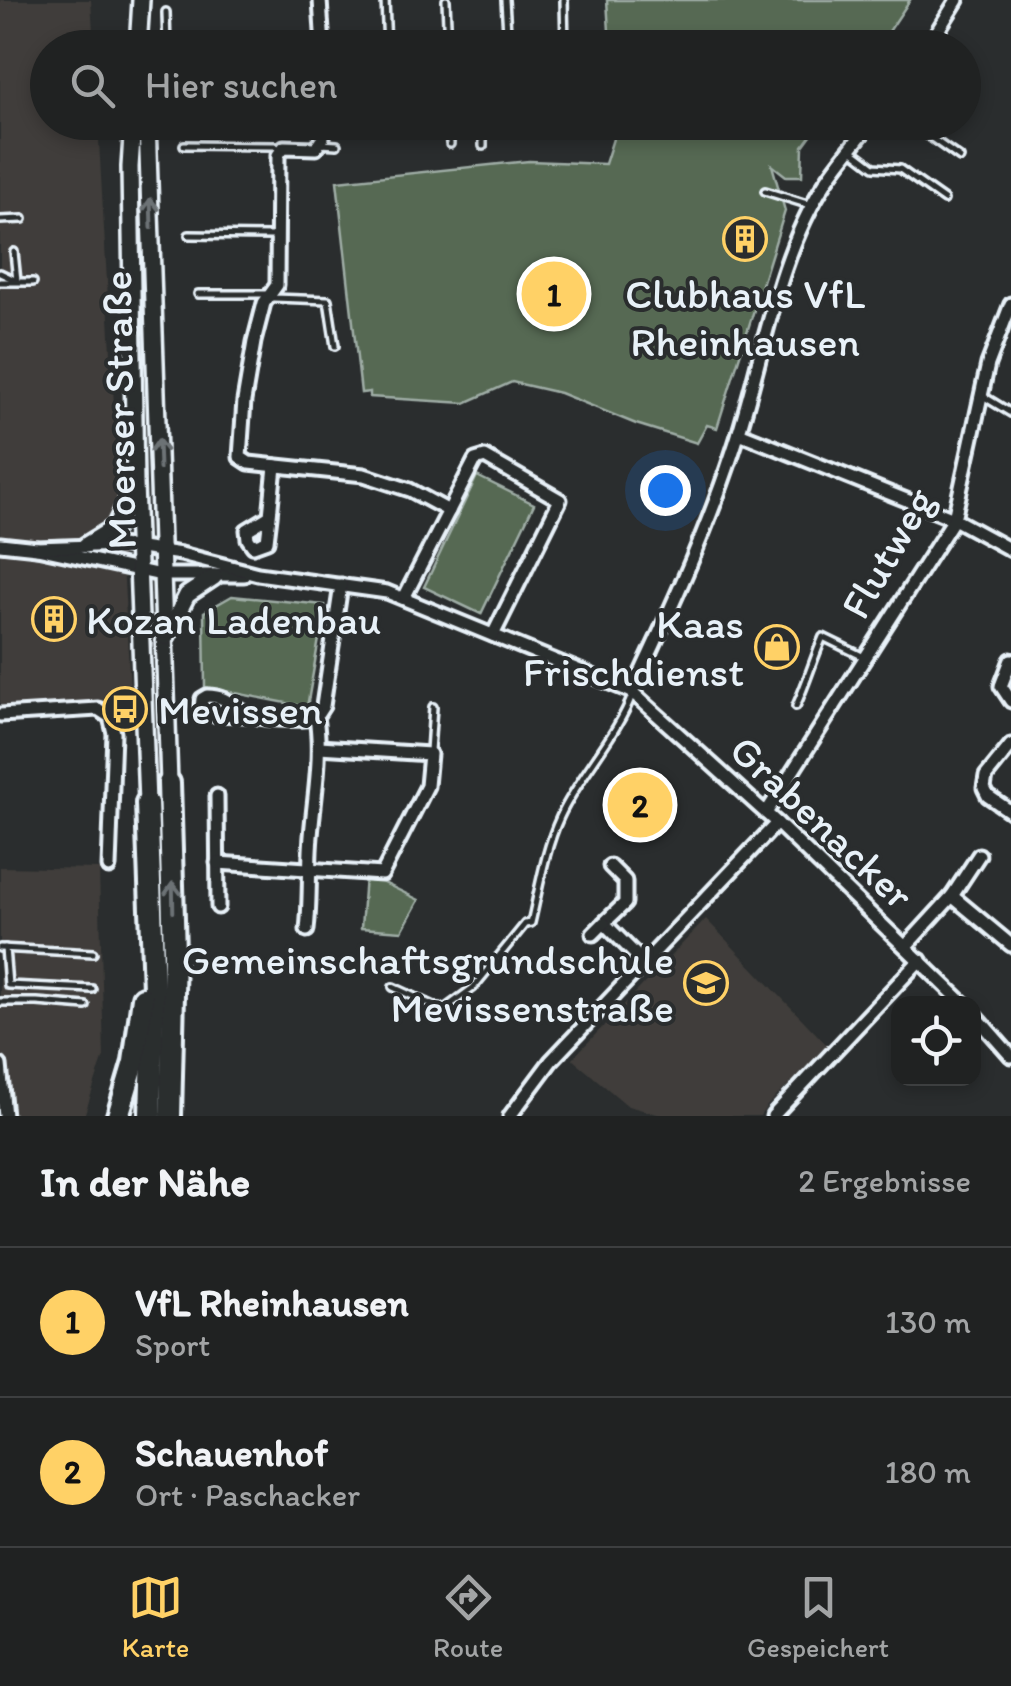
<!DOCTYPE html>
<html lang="de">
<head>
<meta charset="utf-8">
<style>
	:root { --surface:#202222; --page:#2d2f2f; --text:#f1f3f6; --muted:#a2a4a5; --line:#3d3f40; --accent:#ffd166 }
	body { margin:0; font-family:Itim,sans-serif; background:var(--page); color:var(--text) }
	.controls { position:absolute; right:30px; bottom:30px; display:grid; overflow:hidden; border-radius:20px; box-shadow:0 5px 15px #0003 }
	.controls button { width:90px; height:90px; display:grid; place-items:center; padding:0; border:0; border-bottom:2px solid var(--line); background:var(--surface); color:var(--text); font:50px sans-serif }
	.you { position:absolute; left:665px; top:490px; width:35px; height:35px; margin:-25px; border:8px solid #fff; border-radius:50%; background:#1a73e8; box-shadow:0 0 0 15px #1a73e833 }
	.badge { display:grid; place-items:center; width:65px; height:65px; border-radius:50%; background:var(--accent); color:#111; font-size:32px; font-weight:700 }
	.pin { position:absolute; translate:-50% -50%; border:5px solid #fff; box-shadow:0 2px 10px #0006 }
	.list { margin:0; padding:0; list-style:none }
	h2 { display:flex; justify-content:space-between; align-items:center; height:130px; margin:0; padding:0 40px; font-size:42px }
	h2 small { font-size:32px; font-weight:400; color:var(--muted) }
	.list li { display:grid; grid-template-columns:65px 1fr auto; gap:30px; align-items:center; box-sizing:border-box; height:150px; padding:0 40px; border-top:2px solid var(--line) }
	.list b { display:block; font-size:38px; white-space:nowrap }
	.list p { margin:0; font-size:32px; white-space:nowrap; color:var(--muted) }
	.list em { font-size:32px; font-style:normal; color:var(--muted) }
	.icon { flex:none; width:55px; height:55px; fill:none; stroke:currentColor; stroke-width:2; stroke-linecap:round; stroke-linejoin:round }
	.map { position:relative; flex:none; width:1011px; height:1116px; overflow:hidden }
	.search { position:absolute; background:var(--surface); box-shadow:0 5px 15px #0003; left:30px; right:30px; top:30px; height:110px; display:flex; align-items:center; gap:25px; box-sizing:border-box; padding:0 35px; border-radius:55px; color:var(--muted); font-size:38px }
	.sheet { height:430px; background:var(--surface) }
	nav { display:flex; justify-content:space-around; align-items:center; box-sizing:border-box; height:140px; border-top:2px solid var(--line); background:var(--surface); font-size:28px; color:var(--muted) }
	nav a { display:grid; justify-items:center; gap:5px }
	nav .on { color:var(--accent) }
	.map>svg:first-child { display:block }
	.built { fill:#3f3d3a }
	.green { fill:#566953; stroke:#9fada6; stroke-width:2.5 }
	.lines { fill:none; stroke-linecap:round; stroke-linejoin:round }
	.lane-casing { stroke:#e8f1f8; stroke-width:12 }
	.street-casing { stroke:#e8f1f8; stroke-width:19 }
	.secondary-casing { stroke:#e8f1f8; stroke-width:22 }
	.highway-casing { stroke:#e8f1f8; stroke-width:28 }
	.lane { stroke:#2a2d2e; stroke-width:5 }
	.street { stroke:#2a2d2e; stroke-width:11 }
	.secondary { stroke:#2a2d2e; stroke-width:15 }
	.highway { stroke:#2a2d2e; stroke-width:20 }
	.oneway { stroke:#6c7275 }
	.labels { text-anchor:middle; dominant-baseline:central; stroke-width:8; stroke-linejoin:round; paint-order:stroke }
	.poi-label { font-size:42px; fill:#e8f1f8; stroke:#2a2d2e; text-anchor:start }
	.street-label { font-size:42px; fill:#e8f1f8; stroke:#2a2d2e }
</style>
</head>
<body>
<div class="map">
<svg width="1011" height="1116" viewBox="0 0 1011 1116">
	<rect width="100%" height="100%" fill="#2a2d2e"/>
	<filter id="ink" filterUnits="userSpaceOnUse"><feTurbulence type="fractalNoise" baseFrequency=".01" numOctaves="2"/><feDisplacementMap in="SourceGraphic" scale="20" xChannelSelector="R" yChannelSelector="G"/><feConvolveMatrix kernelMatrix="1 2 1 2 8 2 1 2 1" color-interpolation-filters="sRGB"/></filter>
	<g filter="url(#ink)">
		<g class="built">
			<path d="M0,0h91l3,47 -46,1v74l50,1 33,582 -131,7z"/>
			<path d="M0,867l99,2 5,187 -20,60h-84z"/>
			<path d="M706,919l122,127 -61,60 -7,10h-96l-36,-10 -56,-47z"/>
		</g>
		<g class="green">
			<path d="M607,0h303l-32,48 -268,-1z"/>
			<path d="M618,123h202l-17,23 -1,30h-16l-14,-11 13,46 -68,217 -10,-3 -10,18 -61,-19 -76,-31 -48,-11 -47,21 -95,-6v-5l-9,1 -24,-212 192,-20 76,3z"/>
			<path d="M477,476l57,28 -53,110 -57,-27z"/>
			<path d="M232,596l93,9 -18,102 -102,-20 -1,-75z"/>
			<path d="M365,877l17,2v3l37,18 -17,31 -41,-3z"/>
		</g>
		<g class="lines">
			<g class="lane-casing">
				<g id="lane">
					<path d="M385,0l2,48"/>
					<path d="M446,0l2,48"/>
					<path d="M505,0l3,48"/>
					<path d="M564,0l1,48"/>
					<path d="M166,12l1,36"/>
					<path d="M449,122l1,22"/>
					<path d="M483,122v24"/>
					<path d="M909,122l51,36"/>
					<path d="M321,144l16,1"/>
					<path d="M184,145l91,1 5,4"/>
					<path d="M853,151l21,16 26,2 44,31"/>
					<path d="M765,191l45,14"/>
					<path d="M0,220l23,-1"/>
					<path d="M189,235l85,1"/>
					<path d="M0,273l17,8 -3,-29"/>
					<path d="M0,282h33"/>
					<path d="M198,294h67l9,4 54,2 7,46"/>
					<path d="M983,396l28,17"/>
					<path d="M796,706c11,-24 17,-46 27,-69l41,20"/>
					<path d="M430,751l3,-44"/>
					<path d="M0,948l93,5"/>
					<path d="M5,948l3,37 84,4"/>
					<path d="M393,987l50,23 30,-22 52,-64 6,-1c8,-34 14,-74 29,-106 18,-40 59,-84 72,-122"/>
					<path d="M0,1002h37l49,4"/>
				</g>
			</g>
			<g class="street-casing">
				<g id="street">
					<path d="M320,0l3,48"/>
					<path d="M927,48l30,-48"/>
					<path d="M322,122l1,16 -7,10 -32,-1 -6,8 -1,130 -13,18 -10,39 -10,59 -4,56 9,6 115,12 46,15 39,21"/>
					<path d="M739,433l215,86 57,31"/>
					<path d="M270,516l-3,25 -14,5 -5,-7 -1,-9 23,-14 5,-50"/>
					<path d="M0,544l37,4 124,27h83"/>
					<path d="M37,548l83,-3 61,9 77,20 129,18 245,100 145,131 187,181"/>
					<path d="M405,596l70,-136 10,-3 75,43 -67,135"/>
					<path d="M1011,660l-10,26 10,15"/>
					<path d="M632,692c38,-81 73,-156 101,-241 29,-85 42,-191 92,-268 13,-21 31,-40 46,-61"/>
					<path d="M0,715l98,-6 12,8 4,16 -5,134"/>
					<path d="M246,715l-38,-1 -7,-6 1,-9 5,-3c17,0 23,7 36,16 11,8 61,9 73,5l7,-11 18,-121"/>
					<path d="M1011,745l-25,31 -2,12 4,8 23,16"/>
					<path d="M217,796l1,111"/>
					<path d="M766,813l188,-294 34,-155 23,-60"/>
					<path d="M217,863l165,11 45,-88 3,-32 -111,-7"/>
					<path d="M610,866l15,15v22l-21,20 39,39"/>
					<path d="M952,896l59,49"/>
					<path d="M307,930c3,-27 2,-53 3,-79 2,-45 13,-90 6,-134"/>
					<path d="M593,934l11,-11"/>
					<path d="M906,946l46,-50 27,-41"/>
					<path d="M974,1014l37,42"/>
					<path d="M0,1065l5,51"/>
					<path d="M510,1116l41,-55 226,-238"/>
					<path d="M773,1116l147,-156"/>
				</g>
			</g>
			<g class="secondary-casing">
				<g id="secondary">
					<path d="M138,48l3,-48"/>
					<path d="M133,122l-3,45 5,317 12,319"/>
					<path d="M147,122l22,661"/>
					<path d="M86,545l29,-18 19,-40"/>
					<path d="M166,637l21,-42 27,-18"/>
				</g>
			</g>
			<g class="highway-casing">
				<g id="highway">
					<path d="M169,783l5,170 -4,163"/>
					<path d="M147,803l7,186 -4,127"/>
					<path d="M118,1116l16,-54 9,-64"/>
				</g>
			</g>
			<use href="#lane" class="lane"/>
			<use href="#street" class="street"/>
			<use href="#secondary" class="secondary"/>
			<use href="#highway" class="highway"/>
		</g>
		<defs><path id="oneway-shaft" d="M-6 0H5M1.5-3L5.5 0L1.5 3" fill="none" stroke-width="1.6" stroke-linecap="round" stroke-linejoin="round" transform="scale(2.5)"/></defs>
		<g class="oneway">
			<use href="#oneway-shaft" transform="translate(151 213) rotate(-92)"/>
			<use href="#oneway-shaft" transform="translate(159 454) rotate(-92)"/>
			<use href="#oneway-shaft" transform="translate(173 897) rotate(-91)"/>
		</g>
	</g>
	<defs>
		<g id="building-ring" transform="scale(2.25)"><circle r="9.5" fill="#2a2d2e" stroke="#ffd166" stroke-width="1.5"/><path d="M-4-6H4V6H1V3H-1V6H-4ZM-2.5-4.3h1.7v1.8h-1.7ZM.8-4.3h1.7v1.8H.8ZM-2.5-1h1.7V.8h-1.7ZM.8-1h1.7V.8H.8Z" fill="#ffd166"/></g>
		<g id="shop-ring" transform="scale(2.25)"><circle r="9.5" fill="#2a2d2e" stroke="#ffd166" stroke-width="1.5"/><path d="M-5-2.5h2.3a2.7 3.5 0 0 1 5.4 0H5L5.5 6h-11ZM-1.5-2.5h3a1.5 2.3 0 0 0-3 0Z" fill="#ffd166"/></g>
		<g id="bus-ring" transform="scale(2.25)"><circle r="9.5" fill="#2a2d2e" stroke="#ffd166" stroke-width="1.5"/><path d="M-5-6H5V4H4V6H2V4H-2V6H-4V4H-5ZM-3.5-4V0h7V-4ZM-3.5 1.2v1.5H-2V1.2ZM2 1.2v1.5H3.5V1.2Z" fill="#ffd166"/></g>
		<g id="school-ring" transform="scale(2.25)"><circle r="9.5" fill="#2a2d2e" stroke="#ffd166" stroke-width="1.5"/><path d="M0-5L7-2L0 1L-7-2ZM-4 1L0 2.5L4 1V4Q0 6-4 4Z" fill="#ffd166"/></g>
	</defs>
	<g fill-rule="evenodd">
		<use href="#building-ring" x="745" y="239"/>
		<use href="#building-ring" x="54" y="619"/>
		<use href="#shop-ring" x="777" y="647"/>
		<use href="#bus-ring" x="125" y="709"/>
		<use href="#school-ring" x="706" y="983"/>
	</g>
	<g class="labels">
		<g class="poi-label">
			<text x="745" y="293" text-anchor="middle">Clubhaus VfL<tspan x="745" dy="48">Rheinhausen</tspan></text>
			<text x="86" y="619">Kozan Ladenbau</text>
			<text x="744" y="623" text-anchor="end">Kaas<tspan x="744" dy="48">Frischdienst</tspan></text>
			<text x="158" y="709">Mevissen</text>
			<text x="674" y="959" text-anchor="end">Gemeinschaftsgrundschule<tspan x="674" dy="48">Mevissenstraße</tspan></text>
		</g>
		<g class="street-label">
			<text transform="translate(119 410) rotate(-91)">Moerser Straße</text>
			<text transform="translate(887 553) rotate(-60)">Flutweg</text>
			<text transform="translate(822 822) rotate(43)">Grabenacker</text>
		</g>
	</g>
</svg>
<div class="controls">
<button><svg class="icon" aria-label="locate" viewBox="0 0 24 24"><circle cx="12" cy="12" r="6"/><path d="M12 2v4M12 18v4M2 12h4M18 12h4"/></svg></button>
</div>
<div class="you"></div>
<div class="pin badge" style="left:554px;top:294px">1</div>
<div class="pin badge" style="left:640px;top:805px">2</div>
<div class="search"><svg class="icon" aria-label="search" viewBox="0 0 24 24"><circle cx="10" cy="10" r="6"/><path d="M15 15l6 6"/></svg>Hier suchen</div>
</div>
<section class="sheet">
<h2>In der Nähe<small>2 Ergebnisse</small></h2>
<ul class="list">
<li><span class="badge">1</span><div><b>VfL Rheinhausen</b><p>Sport</p></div><em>130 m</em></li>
<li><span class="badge">2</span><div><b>Schauenhof</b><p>Ort · Paschacker</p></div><em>180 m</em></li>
</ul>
</section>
<nav>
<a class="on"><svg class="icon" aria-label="map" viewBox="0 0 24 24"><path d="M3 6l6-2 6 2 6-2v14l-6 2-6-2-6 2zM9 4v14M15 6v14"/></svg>Karte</a>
<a><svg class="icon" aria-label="directions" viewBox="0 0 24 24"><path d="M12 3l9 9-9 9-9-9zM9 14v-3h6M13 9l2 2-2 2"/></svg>Route</a>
<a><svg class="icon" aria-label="saved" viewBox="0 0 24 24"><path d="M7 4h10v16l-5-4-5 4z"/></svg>Gespeichert</a>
</nav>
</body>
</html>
